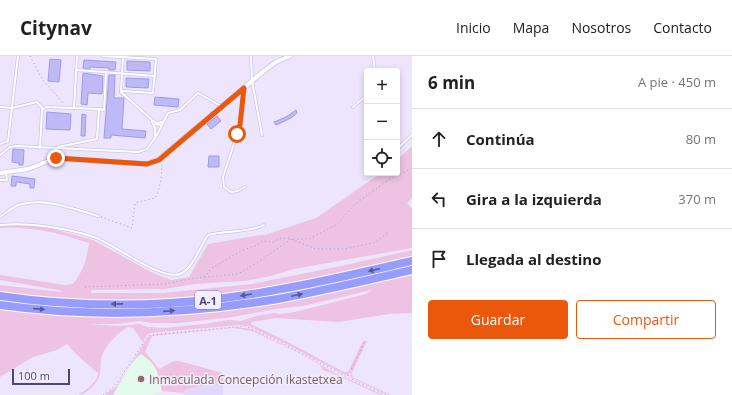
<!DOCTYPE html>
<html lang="es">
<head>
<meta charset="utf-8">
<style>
	:root { --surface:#fff; --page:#f2f2f2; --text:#202124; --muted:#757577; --line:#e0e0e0; --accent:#ea580c }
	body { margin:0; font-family:"Open Sans",sans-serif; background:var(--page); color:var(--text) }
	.controls { position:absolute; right:12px; top:12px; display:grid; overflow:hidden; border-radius:4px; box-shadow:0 2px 6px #0003 }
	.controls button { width:36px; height:36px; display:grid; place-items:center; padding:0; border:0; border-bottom:1px solid var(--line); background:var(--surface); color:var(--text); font:20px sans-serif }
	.scale { position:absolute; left:12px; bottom:10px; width:58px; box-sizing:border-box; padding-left:4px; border:2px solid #49477a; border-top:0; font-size:11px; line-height:14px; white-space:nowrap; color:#49477a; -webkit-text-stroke:3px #f3eeff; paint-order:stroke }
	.stop { position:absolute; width:12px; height:12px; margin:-9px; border:3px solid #ea580c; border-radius:50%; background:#fff }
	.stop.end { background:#ea580c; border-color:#fff; box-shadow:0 1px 4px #0008 }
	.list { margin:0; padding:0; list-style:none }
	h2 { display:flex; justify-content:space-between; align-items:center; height:52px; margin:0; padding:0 16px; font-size:17px }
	h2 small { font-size:13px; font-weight:400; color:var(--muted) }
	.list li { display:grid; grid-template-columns:26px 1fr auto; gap:12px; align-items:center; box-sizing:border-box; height:60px; padding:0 16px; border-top:1px solid var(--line) }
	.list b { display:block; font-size:15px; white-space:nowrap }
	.list em { font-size:13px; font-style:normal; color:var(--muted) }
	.actions { display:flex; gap:8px; padding:12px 16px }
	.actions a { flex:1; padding:9px 0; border:1px solid var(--accent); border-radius:4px; text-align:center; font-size:14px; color:var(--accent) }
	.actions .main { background:var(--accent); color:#fff }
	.icon { flex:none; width:22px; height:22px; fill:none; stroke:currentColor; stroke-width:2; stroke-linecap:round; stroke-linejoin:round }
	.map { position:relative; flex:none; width:412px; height:339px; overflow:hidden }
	header { display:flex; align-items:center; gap:24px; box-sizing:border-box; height:56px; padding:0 20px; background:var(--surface); border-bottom:1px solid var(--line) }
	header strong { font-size:19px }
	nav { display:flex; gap:22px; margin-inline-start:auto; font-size:14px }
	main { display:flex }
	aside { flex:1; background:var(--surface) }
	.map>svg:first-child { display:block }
	.residential { fill:#e1d9fc }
	.education { fill:#e2fbea }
	.green { fill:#eec2e2; fill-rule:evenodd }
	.building { fill:#bfbaf6; stroke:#9e99eb }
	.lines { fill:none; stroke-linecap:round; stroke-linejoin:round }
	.service-casing { stroke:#cac5e9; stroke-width:3.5 }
	.minor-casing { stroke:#cac5e9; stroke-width:5.5 }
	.motorway-casing { stroke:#fff; stroke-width:10 }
	.path { stroke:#a19ddc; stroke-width:1; stroke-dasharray:1 3; stroke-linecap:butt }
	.service { stroke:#fff; stroke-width:2 }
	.minor { stroke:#fff; stroke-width:4 }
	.motorway { stroke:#979dfe; stroke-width:8 }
	.oneway { fill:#595894 }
	.route { stroke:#ea580c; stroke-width:5 }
	.education-dot { fill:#8d6e63; stroke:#f3eeff; stroke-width:1.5 }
	.labels { text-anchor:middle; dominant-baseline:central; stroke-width:3; stroke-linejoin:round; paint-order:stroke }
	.shield { fill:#f3eeff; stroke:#7c79a2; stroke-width:1 }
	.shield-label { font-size:11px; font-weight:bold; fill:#49477a }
	.education-label { font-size:12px; fill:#785e54; stroke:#f3eeff; text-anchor:start }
</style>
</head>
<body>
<header>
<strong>Citynav</strong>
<nav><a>Inicio</a><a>Mapa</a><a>Nosotros</a><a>Contacto</a></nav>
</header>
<main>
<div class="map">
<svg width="412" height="339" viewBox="0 0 412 339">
	<rect width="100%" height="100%" fill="#ede5fe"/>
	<path class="residential" d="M223,325v14h-40l3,-6z"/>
	<path class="education" d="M141,297l12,9 4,6 5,23 -9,4h-40l17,-28 6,-9z"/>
	<g class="green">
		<path d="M412,90v52l-5,5 5,6v39l-118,21 -23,7 -26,5 -50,3 -31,5 -73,1v3h72l89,-9 89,-18 71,-16v7c-72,16 -144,34 -218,41 -64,6 -130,2 -194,-5v-8l61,7 2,-1 -63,-11v-5l65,10 8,-1c11,-15 13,-22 16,-41 -29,-10 -58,-17 -89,-15v-2h42l1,2h6l44,12 60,33 18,7 18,-3 19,-33 52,-9h5l51,-17 65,-45h16v-13z"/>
		<path d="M412,217v40l-23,1 -50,8 -64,-4 -23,4 -1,2 29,14 64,34h4l15,-31h4l-16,34 3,3 37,17h-3l-36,-17 -2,-1 1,-8 -3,6h-3l-61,-32 -36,-17 -8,-1 -90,8 -4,3 -3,6 -10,-14 -5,-1c-9,5 -19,15 -24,24 -4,7 -3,13 -4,21 0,9 -13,23 -22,23 7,-4 20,-13 20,-22l-20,-17 -11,-12 -10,6 -24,7 -33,20v-69l198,5zM372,234l-6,4 -71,18 -15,2 -6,-1 -18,3 -15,5 -13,-1 -24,4 -40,4 -16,-1 -9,-3 -20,2 -30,-2h30l20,-3 13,2h28l52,-6 51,-9 20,-2z"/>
		<path d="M238,271l13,2 16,8 33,16 35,20 48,22h-3l-43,-20 -14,-5 -3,-5 -21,-12 -47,-22 -19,-3 -81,8 -7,16 14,17 15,-8h5l44,12v8l-37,8 -3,4 -21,-2 -9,4 9,-4c-5,-21 -4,-25 -21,-37 -13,10 -20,27 -28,41h-9l12,-8 32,-50 4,-2z"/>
	</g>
	<g class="building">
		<path d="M50,3l11,1 -2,22 -11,-1z"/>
		<path d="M84,4l32,2 -1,8h-6v-2l-19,-1v2l-7,-1z"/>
		<path d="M127,5l23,1v9l-23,-1z"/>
		<path d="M83,17l20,3 -1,18 -14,-1 -1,12 -6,-1z"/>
		<path d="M109,19h6l-1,23h10l-2,31 24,2 -1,7 -34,-3v3h-7z"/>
		<path d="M126,22l23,1 -1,9 -22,-1z"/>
		<path d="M155,41l24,2 -1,8 -24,-2z"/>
		<path d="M296,54l1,3 -6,5 -15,7 -2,-3 12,-5z"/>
		<path d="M47,56l24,2 -1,16 -24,-1z"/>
		<path d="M82,58l4,1 -1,21h-4z"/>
		<path d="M217,60l4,5 -10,8 -4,-5z"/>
		<path d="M13,93l11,1 -1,15h-4v-2l-7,-1z"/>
		<path d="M209,100h10v11h-11z"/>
		<path d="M12,120l23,3 -1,9h-4v-4l-14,-2v4h-5z"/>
	</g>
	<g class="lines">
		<g class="service-casing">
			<g id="service">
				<path d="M103,0l53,3 -3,34 -32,-2 2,-34v-1"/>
				<path d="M251,0l1,25 10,54"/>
				<path d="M373,0l2,15"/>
				<path d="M76,14l79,6"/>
				<path d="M243,34l-3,35 -17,52 1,10 7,5 7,-1 7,-4"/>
				<path d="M121,36l31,28 5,3 5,-1"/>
				<path d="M0,51l12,1 25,-6 6,7"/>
				<path d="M353,51l14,-12"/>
				<path d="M74,52l3,-52"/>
				<path d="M99,53l5,1 2,-38"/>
				<path d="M152,66l3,6v8"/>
				<path d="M154,68l8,1"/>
				<path d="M0,88l8,-3 10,-85"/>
				<path d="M40,92l2,-38 4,-3 53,2 -2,30 -39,8"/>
				<path d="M397,93l15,-14"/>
				<path d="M0,99l10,-8 6,-1 122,6 9,-3 10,-14 11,-22 12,-3 18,-17 23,13"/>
				<path d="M0,124h7l-1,-8"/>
				<path d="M0,161c6,-4 12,-9 18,-12 26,-8 56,4 80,11"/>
				<path d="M0,169c29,-3 66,3 94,12 18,6 67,44 86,37 13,-5 20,-28 28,-39 16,-4 44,-3 56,-10"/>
			</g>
		</g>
		<g class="minor-casing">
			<path id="minor" d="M0,117l28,-4 28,-11 91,6 12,-5 106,-89 11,-8 14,-6"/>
		</g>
		<g class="motorway-casing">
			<g id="motorway">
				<path d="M0,240c74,11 150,11 224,2 64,-8 126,-23 188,-37"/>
				<path d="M0,249c92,13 187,9 278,-6 45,-8 90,-19 134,-29"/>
			</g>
		</g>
		<g class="path">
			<path d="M30,0l12,23 22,25"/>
			<path d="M101,161l31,11 3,-25 20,-5c5,-8 8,-26 6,-36"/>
			<path d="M204,221l8,-9 27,-16 12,-5 5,-1 7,-5 10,1 8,-4 10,1 25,10h29l31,-7 13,-10"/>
			<path d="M85,231l79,-3 32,-6 42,-4 22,-13 31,-22h18l27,-14 19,-21 35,-25 17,-8 5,-4"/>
			<path d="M348,320l17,-35"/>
			<path d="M103,339l12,-9 30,-46 5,-5 95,-9 31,14 71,37 39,18"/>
		</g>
		<use href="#service" class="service"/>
		<use href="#minor" class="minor"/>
		<use href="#motorway" class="motorway"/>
	</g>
	<defs><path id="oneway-solid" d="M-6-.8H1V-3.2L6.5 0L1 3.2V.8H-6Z"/></defs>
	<g class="oneway">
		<use href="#oneway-solid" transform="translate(374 214) rotate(167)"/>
		<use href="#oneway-solid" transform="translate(246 239) rotate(171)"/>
		<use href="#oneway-solid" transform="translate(297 239) rotate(-12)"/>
		<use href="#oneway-solid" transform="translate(117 248) rotate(179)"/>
		<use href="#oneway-solid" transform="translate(39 253) rotate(5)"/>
		<use href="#oneway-solid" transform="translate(169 255) rotate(-4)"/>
	</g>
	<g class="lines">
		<path class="route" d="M56,102l91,6 12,-4 85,-72 -4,37 -3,9"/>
	</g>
	<circle class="education-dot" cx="141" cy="323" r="4"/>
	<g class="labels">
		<rect class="shield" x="195" y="235" width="26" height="18" rx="3"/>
		<g class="shield-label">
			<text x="208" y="244">A-1</text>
		</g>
		<g class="education-label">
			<text x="149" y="323">Inmaculada Concepción ikastetxea</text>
		</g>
	</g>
</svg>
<div class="controls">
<button>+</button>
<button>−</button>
<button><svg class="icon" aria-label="locate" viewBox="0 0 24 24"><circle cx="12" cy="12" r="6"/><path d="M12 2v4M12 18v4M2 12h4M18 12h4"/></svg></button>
</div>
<div class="scale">100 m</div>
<div class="stop" style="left:237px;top:78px"></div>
<div class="stop end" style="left:56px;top:102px"></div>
</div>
<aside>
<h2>6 min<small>A pie · 450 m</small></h2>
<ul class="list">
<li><svg class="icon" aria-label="ahead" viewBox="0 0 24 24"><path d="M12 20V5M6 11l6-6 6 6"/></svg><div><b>Continúa</b></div><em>80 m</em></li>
<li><svg class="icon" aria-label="left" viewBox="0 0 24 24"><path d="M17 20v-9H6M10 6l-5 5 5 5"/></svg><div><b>Gira a la izquierda</b></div><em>370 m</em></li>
<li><svg class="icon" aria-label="arrive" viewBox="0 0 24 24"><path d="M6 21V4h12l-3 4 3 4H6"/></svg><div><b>Llegada al destino</b></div></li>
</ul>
<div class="actions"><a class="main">Guardar</a><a>Compartir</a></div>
</aside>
</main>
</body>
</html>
